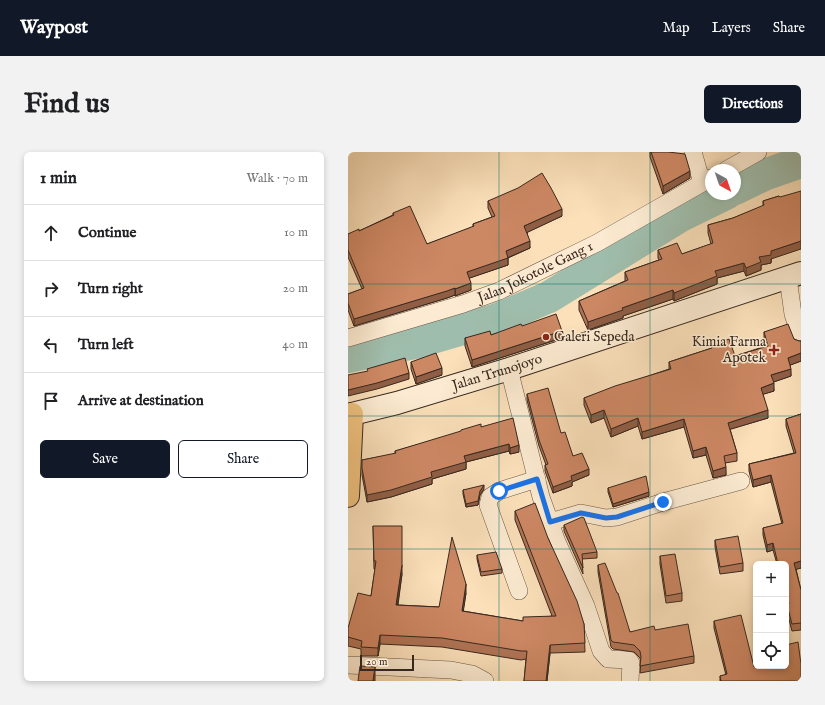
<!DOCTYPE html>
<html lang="en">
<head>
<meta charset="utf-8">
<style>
	:root { --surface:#fff; --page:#f2f2f2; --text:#202124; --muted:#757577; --line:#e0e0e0; --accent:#111827 }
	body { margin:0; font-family:"IM FELL English",serif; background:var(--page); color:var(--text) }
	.controls { position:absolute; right:12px; bottom:12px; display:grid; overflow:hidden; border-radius:6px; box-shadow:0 2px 6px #0003 }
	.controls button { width:36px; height:36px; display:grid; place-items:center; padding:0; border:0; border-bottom:1px solid var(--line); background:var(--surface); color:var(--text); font:20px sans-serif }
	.compass { position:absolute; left:357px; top:12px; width:36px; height:36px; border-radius:50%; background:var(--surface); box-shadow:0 2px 6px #0003; rotate:140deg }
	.scale { position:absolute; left:12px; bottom:10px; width:54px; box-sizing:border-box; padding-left:4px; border:2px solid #38291f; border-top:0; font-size:11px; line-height:14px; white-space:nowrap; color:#38291f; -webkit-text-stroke:3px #fcebd2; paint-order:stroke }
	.stop { position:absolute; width:12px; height:12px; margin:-9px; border:3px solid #1a73e8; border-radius:50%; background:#fff }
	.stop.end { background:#1a73e8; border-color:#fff; box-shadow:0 1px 4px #0008 }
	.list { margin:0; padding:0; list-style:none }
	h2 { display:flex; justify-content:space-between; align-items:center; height:52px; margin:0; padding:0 16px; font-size:17px }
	h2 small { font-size:13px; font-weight:400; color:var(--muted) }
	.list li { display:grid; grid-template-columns:26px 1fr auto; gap:12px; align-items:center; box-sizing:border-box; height:56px; padding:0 16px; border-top:1px solid var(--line) }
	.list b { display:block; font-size:15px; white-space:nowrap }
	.list em { font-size:13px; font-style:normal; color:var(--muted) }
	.actions { display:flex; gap:8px; padding:12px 16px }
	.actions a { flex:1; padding:9px 0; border:1px solid var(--accent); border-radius:6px; text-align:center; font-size:14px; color:var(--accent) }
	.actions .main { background:var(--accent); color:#fff }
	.icon { flex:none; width:22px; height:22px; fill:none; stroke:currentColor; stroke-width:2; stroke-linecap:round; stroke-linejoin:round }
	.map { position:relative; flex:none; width:453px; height:529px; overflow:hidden; border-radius:6px }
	header { display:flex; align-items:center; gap:24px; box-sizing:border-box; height:56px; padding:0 20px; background:var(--accent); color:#fff }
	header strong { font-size:19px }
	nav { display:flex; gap:22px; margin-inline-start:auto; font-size:14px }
	.intro { display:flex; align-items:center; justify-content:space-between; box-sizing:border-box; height:96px; padding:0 24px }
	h1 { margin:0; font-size:28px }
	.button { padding:10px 18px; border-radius:6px; background:var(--accent); color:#fff; font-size:14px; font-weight:700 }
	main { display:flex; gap:24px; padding:0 24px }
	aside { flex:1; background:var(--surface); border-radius:6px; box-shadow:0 2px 6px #0003 }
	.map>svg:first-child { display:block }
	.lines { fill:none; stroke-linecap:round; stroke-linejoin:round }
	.river { stroke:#9fbdac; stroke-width:32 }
	.minor-casing { stroke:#695746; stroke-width:18 }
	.secondary-casing { stroke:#38291f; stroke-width:24 }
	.trunk-casing { stroke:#38291f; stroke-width:24 }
	.minor { stroke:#fcebd2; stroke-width:17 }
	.secondary { stroke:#fcebd2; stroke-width:22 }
	.trunk { stroke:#eec07d; stroke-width:22 }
	.wall { fill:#af7455; stroke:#38291f }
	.shaded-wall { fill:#8f5e45; stroke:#38291f }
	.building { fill:#cc8763; stroke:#38291f }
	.route { stroke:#1a73e8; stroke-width:5 }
	.grid { fill:none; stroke:#0f766e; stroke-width:1; stroke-opacity:0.55 }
	.poi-dot { fill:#8f2418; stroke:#fcebd2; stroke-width:1.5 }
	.labels { text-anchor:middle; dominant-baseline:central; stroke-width:3; stroke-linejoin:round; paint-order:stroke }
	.street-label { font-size:14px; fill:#38291f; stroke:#fcebd2 }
	.poi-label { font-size:14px; fill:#38291f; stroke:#fcebd2; text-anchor:start }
</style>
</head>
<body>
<header>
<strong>Waypost</strong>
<nav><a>Map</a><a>Layers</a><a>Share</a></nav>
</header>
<div class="intro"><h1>Find us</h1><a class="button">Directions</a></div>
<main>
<aside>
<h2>1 min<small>Walk · 70 m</small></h2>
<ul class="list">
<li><svg class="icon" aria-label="ahead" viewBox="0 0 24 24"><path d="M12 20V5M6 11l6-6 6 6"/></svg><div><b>Continue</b></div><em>10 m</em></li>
<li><svg class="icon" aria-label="right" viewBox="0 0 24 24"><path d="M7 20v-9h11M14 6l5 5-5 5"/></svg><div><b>Turn right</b></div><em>20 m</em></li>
<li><svg class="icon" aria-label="left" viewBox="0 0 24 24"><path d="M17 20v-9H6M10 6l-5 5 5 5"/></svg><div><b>Turn left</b></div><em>40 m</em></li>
<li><svg class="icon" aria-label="arrive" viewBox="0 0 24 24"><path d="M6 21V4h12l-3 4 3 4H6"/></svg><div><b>Arrive at destination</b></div></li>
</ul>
<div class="actions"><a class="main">Save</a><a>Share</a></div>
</aside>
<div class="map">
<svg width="453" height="529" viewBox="0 0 453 529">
	<rect width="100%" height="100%" fill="#fbe0ba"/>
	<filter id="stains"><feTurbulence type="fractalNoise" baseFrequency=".005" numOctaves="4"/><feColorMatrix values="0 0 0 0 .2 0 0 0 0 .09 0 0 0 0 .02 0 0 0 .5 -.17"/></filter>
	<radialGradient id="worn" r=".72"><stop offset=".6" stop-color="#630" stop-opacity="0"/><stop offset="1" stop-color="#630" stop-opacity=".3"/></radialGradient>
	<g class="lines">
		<g class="river">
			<path d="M387,37l29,-14 37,-13"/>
			<path d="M0,205l71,-15 78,-23 52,-22 130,-80 47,-23"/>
		</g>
		<g class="minor-casing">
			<g id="minor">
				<path d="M345,0l9,31"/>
				<path d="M378,18l32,-18"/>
				<path d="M440,126l5,36 8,25"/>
				<path id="s1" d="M0,186l115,-34 36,-13 98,-48 114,-65"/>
				<path d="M161,217l32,128 16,45 29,64 15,45 7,8 21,1 2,3 -1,18"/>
				<path d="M202,370l31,-9 25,5 11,-1 46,-15 78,-21"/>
				<path d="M171,439l-31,-86 2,-8 9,-6 38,-12"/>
				<path d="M0,513l103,5 21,4 13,7"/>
			</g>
		</g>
		<g class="secondary-casing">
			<g id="secondary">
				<path id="s2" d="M4,262l45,-11 112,-34 292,-96"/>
			</g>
		</g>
		<g class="trunk-casing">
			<path id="trunk" d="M0,344l4,-82"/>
		</g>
		<use href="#minor" class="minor"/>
		<use href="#secondary" class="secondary"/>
		<use href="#trunk" class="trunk"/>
	</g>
	<g class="wall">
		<path d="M302,0h18l22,26 -27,16 -13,-37z"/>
		<path d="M431,44l-8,67 -10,2v5l-15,6 -2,-5 -27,7v6l-43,17 -1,-2 -50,17v2l-35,12 -9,-20v-9l46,-20v-9l34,-12 -1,-2v-8l24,4 29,-10 -3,-11v-8l25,-7 30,-12v-5z"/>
		<path d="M140,49l74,15 -35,16 3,16 -22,10v7l-39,13 2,12 -16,6v-1l-8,3 -93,28 -6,-16v-16l14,-5 -14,-32v-23l11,-3 34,-16v-2l34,31 46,-17v-3l19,-7 -4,-9z"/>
		<path d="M174,174l40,12 -90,29 -7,-21v-8l26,-3z"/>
		<path d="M416,180l30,7 5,2h2v20l-11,4 1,11 -18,6 1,9 -11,3 5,24 -38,11 7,24v8l-12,2 1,12 -13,3 -7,-23 -13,3 -9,-31 -42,12 -4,-13 -27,11 -7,-19 -13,5 -7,-18v-7l85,-29v-7l43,-14v-2l23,10 31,-10 -2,-7z"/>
		<path d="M63,210l31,13 -26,9 -5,-15z"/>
		<path d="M179,242l34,39 12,23 16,19 -17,7v4l-19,7 -8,-22v-6h1l-7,-19 -12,-46z"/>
		<path d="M453,262v154l-5,1 5,21v40l-9,1 -5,-19v-8l-1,-4v-36h-9l-4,-14 -6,2 -4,-17v-7l19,-4 -11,-42 -18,5 -4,-16v-7l45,-11 -8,-27v-7z"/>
		<path d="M133,275l38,25 -9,2 -1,-3 -43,11v7l-34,10v5l-41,13 -24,5 -5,-27v-15l33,-6v-3z"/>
		<path d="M260,336l41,8 -36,11 -5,-15z"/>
		<path d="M136,337l-4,6 -2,10 -12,2 -3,-13v-4z"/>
		<path d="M167,359l33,27 36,86 1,28 -35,1 -3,28h-23l2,-22 -5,1 -79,-13 -62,-3 -2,12h-17v-7l-13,-3v-18l23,-32 4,-27h-1l-1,-43 29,48 -4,31 41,2 27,-14 -3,18 60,10 29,-5 -37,-96z"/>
		<path d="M216,373l33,27v6l-15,1 1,15 -19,-43z"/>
		<path d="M367,388l28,23v8l-23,3 -5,-27z"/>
		<path d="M129,403l25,14v4l-21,3 -4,-17z"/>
		<path d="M312,404l22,37v8l-16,2 -6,-39z"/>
		<path d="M250,413l32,67 25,-2 39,26v7l-54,10 1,-11 -1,-4 -6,-6 -21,-3 -2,-2 -13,-75z"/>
		<path d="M366,469l40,46 47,14h-81v-5l6,-1 -12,-47z"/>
	</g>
	<g class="shaded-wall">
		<path d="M342,19v7l-27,16v-8z"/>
		<path d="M214,57v7l-38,18v-8z"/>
		<path d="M182,89v7l-23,10h1v7l-41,14v-7l39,-21z"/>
		<path d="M453,89v8l-30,10v4l-10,2v5l-15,6v-8l13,-11 12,-6z"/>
		<path d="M396,111v8l-27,7v6l-43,17v-8l41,-22z"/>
		<path d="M123,131v7l-16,6v-7z"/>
		<path d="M107,136v7l-8,3 -93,28v-7z"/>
		<path d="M325,138v9l-50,17v2l-35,12v-8l34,-14z"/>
		<path d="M214,179v7l-90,29v-7z"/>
		<path d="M453,201v8l-13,5v-8z"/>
		<path d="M94,216v7l-26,9v-7z"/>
		<path d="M443,217v7l-20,7v-8z"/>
		<path d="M61,221v6l-32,10 -29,7v-6z"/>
		<path d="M426,231v8l-13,4v-7z"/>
		<path d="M256,258v8l-13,5v-8z"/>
		<path d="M420,258v8l-40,12v-7z"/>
		<path d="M290,266v8l-27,11v-8z"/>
		<path d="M336,267v8l-42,12v-7z"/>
		<path d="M161,292v7l-43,11v7l-34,10v5l-41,13 -24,5v-7l64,-23 33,-16z"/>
		<path d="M171,293v7l-9,2v-6z"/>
		<path d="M358,295v8l-13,3v-7z"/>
		<path d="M378,315v8l-13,3v-7z"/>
		<path d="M241,317v6l-17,7v4l-19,7v-6l18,-11z"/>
		<path d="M423,323v7l-18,5v-7z"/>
		<path d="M136,333v4l-4,6 -2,10 -12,2v-3l14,-13z"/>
		<path d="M301,340v4l-36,11v-3z"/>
		<path d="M425,391v7l-6,2v-7z"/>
		<path d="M453,409v7l-7,2v-7z"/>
		<path d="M54,413v9l-6,40v-9z"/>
		<path d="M118,432v9l-4,27v-9z"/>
		<path d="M32,483v9l-2,12v-8z"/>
		<path d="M202,493v8l-3,28h-1z"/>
		<path d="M27,515v14h-2z"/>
	</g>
	<g class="building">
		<path d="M303,0h17l17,2 5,17 -27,15z"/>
		<path d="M194,21l9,15 11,21 -38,17 6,15 -24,10 2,7 -41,14 4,11 -16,6v-1l-8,3 -93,28 -6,-16v-9l16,-6 -16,-38v-16l11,-5v2l35,-16 -1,-2 17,-7 17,38 47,-18 -1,-2 22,-8 -7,-15 30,-13z"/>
		<path d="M453,39v50l-30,10v4l-12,2 2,5 -15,6 -2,-5 -29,8 2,5 -43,17 -1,-3 -51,18 1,2 -35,12 -9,-21 49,-21 -3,-8 37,-13 -4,-9 19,-7 5,11 31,-11 -5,-18 25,-7 31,-13 -1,-4 16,-5 1,1z"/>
		<path d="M208,162l6,17 -90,29 -7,-22 25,-7 1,4 30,-11 1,2z"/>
		<path d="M440,172l6,15 5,2h2v12l-13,5 3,11 -20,6 3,8 -13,5 7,22 -40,13 9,30 -13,3 2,11 -13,4 -7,-24 -13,4 -9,-32 -42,13 -4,-14 -27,11 -7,-19 -13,5 -7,-17 31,-12 56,-17 -2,-7 43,-14v-2l17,-7 6,17 33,-10 -4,-14z"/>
		<path d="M88,201l6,15 -26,9 -5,-15z"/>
		<path d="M57,206l4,15 -32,10 -29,7v-15l20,-4 -1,-2z"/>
		<path d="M200,236l13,45 4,-1 8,24 9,-3 7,16 -18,7 1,4 -19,7 -8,-22 3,-1 -9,-24 -12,-46z"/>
		<path d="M453,262v147l-7,2 7,27v33l-9,1 -5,-19 2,-1 -3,-11v-29h-8l-5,-21 -6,2 -4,-17 20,-5 -12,-48 -18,5 -4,-16 47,-11 -10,-34z"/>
		<path d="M165,266l6,27 -9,3 -1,-4 -45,12 2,6 -35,10 1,5 -41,13 -24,5 -5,-27v-8l34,-7 -1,-2 66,-20v-1l20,-6v3z"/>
		<path d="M298,324l3,16 -36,12 -5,-16z"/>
		<path d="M136,333l-4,6 -2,10 -12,3 -3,-14z"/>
		<path d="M187,351l13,35 29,63 7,23 1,19 -35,2 -4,36h-22l3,-30h-6l-79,-13 -62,-3 -2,13 -17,-1 1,-6 -14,-4v-9l10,-35 13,3 5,-35h-2l-1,-35h29v39l-6,40 43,2 13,-70 14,47 -4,27 61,10v-4l33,-1 -41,-105z"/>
		<path d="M234,365l2,1 13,34 -15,2 1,14 -19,-43z"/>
		<path d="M390,384l5,27 -23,4 -5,-27z"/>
		<path d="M148,400l6,17 -21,3 -4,-17z"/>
		<path d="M327,402l7,39 -16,3 -6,-40z"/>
		<path d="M257,411l12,30h1l12,39 24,-6 1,4 33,-6 6,32 -54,10 1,-9 -1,-6 -6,-6 -21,-3 -2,-2 -13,-75z"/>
		<path d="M393,463l13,52 6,-1h26v-21l12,-3 3,22v17h-80l-1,-5 7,-2 -13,-53z"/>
		<path d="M12,514l15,1 -2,14h-15z"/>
	</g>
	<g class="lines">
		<path class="route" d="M151,339l38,-12 13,43 31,-9 25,5 11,-1 46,-15"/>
	</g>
	<path class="grid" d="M151,0v529M302,0v529M0,132h453M0,264h453M0,397h453"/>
	<g class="poi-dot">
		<circle cx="198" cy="185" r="4"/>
		<path d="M424 192h4v4h4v4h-4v4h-4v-4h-4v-4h4z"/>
	</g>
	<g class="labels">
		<g class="street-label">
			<text stroke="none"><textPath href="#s1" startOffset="199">Jalan Jokotole Gang 1</textPath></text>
			<text stroke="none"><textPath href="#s2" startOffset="151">Jalan Trunojoyo</textPath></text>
		</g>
		<g class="poi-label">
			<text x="206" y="185">Galeri Sepeda</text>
			<text x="418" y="190" text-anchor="end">Kimia Farma<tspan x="418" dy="16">Apotek</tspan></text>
		</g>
	</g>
	<rect width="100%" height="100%" filter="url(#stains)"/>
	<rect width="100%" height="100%" fill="url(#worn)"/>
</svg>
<div class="controls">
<button>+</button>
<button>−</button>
<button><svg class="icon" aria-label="locate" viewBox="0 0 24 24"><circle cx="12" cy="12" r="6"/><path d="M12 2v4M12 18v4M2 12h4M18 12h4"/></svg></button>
</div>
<svg class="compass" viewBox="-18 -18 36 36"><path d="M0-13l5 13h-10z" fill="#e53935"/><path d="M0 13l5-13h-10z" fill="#757577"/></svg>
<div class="scale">20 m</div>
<div class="stop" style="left:151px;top:339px"></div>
<div class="stop end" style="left:315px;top:350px"></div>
</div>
</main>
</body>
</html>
